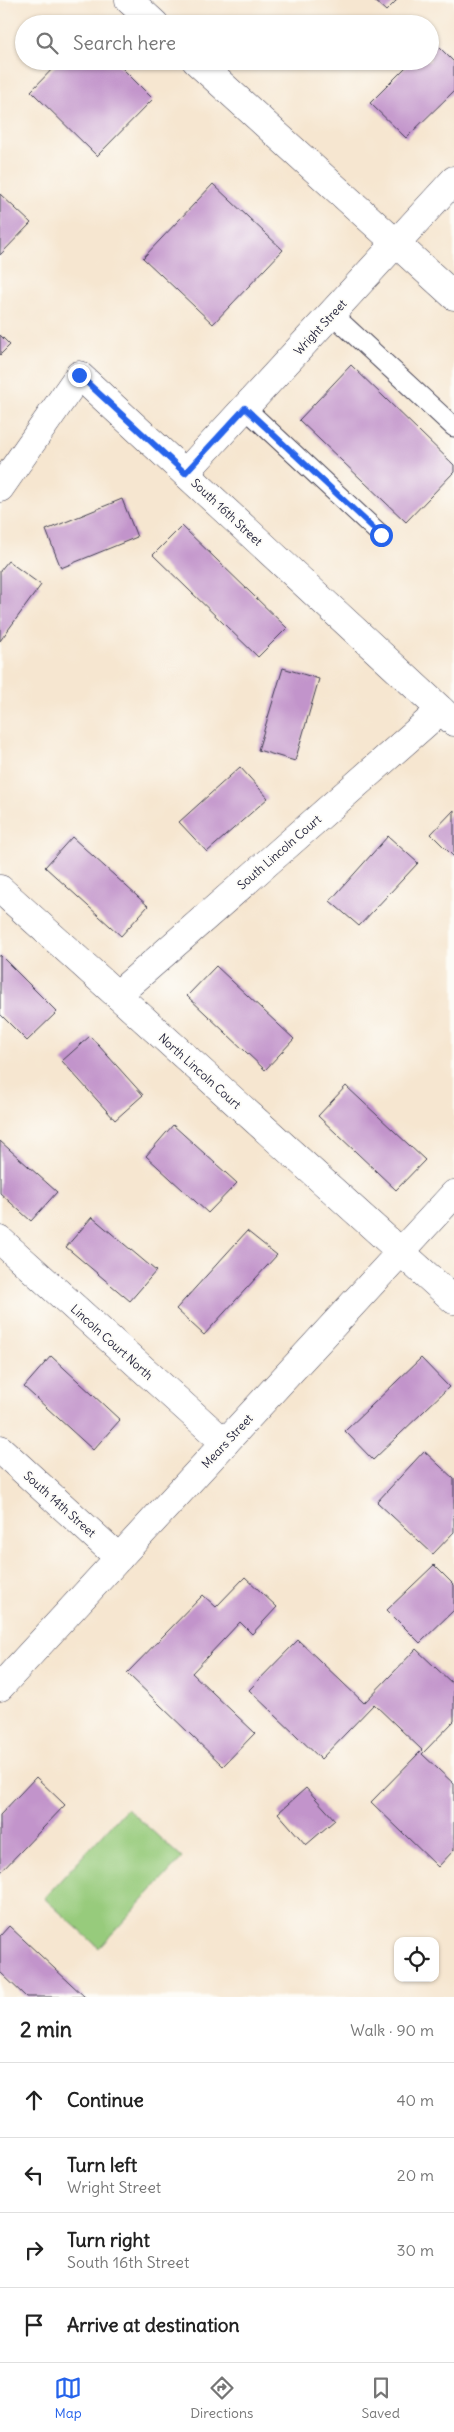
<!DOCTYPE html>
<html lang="en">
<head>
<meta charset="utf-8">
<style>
	:root { --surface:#fff; --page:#f2f2f2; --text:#222; --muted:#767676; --line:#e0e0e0; --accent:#2563eb }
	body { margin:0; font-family:Delius,sans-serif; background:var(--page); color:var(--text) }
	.controls { position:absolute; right:15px; bottom:15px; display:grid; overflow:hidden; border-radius:10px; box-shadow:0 1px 4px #0004 }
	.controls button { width:45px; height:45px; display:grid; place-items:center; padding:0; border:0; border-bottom:1px solid var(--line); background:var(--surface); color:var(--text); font:25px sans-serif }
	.stop { position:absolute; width:15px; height:15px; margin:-11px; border:4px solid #2563eb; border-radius:50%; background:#fff }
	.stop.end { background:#2563eb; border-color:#fff; box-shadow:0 1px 5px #0008 }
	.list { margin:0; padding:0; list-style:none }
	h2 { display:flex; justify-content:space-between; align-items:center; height:65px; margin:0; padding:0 20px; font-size:21px }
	h2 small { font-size:16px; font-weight:400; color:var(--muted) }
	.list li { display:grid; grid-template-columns:32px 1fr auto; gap:15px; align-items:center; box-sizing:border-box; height:75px; padding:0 20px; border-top:1px solid var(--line) }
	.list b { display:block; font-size:19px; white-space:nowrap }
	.list p { margin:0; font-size:16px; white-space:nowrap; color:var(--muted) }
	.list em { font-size:16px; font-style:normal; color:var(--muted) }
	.icon { flex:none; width:28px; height:28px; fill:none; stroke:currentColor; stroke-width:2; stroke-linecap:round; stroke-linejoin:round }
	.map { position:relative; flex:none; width:454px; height:1997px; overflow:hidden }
	.search { position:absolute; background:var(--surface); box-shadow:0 1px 4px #0004; left:15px; right:15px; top:15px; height:55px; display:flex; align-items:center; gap:12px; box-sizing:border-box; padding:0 18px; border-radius:28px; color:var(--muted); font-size:19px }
	.sheet { height:365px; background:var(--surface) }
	nav { display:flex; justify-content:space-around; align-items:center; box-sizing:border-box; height:70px; border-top:1px solid var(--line); background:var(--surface); font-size:14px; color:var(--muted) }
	nav a { display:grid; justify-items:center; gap:2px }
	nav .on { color:var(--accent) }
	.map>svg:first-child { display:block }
	.pitch { fill:#97cb7c; stroke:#5c765c }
	.building { fill:#c294cb }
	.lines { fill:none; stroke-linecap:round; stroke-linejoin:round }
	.lane-casing { stroke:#423f51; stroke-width:21 }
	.street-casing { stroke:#423f51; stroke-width:29 }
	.secondary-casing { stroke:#423f51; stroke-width:29 }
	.lane { stroke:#fff; stroke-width:19 }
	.street { stroke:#fff; stroke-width:28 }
	.secondary { stroke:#fff; stroke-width:28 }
	.route { stroke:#2563eb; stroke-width:6 }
	.labels { text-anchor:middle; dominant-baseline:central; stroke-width:4; stroke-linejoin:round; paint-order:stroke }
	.street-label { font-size:12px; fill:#22223b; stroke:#fdfcf7 }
</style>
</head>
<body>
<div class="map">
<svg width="454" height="1997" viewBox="0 0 454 1997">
	<rect width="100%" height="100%" fill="#fdfcf7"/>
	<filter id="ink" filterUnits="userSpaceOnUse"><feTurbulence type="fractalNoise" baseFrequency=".02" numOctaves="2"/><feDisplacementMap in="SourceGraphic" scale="10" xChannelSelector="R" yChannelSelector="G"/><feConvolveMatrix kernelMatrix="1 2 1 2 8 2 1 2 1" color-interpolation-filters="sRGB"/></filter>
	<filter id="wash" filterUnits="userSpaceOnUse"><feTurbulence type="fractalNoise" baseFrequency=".0096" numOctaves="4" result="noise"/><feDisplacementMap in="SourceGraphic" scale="20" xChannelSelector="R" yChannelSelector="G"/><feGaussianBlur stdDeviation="1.12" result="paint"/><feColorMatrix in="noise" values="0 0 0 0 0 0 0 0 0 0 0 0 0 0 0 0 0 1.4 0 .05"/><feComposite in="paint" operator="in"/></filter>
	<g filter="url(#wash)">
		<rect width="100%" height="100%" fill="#f6e6d0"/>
		<path class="pitch" d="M127,1808l55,50 -83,90 -55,-50z"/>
		<g id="blocks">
			<g class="building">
				<path d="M374,0h23l-11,11z"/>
				<path d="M433,41l21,21v29l-48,47 -36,-35 42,-42h18v-18z"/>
				<path d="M60,61h55l38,38 -56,57 -66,-65z"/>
				<path d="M213,184l70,66 -70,74 -70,-66z"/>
				<path d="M0,194l31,29 -31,32z"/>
				<path d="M0,335l10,10 -10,10z"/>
				<path d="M351,365l103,100v7l-48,50 -107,-102z"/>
				<path d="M122,499l15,38 -76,31 -15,-38z"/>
				<path d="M182,526l105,102 -29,29 -105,-102z"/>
				<path d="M8,561l33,24 -41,56v-70z"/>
				<path d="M283,668l36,11 -24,82 -37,-11z"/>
				<path d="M240,767l28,31 -61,54 -28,-30z"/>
				<path d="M454,810v47l-23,-23z"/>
				<path d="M388,836l30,27 -59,63 -29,-25z"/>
				<path d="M72,837l76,69 -27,30 -76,-69z"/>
				<path d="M0,955l57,57 -30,29 -27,-27z"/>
				<path d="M216,966l78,73 -29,31 -78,-74z"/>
				<path d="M90,1036l53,59 -28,25 -53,-59z"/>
				<path d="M346,1086l79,74 -29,30 -78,-74z"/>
				<path d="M173,1125l64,58 -29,30 -62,-57z"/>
				<path d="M0,1141l57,51 -26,29 -31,-28z"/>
				<path d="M92,1217l64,54 -26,30 -64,-54z"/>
				<path d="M247,1231l30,24 -73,80 -28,-26z"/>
				<path d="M51,1356l69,64 -27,30 -69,-63z"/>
				<path d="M421,1358l28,29 -76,73 -28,-29z"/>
				<path d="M424,1451l30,28v53l-21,22 -56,-52z"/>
				<path d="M434,1565l20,20v25l-34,33 -33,-33z"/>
				<path d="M245,1577l32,30 -25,27 -12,-12 -48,51 63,60 -32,33 -96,-93 76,-78 13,12z"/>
				<path d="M298,1640l66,63 52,-54 38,36v36l-32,33 32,30v66l-16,17 -67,-65 51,-52 -48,-46 -53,55 -72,-69z"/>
				<path d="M36,1777l29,28 -65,68v-58z"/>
				<path d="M306,1788l29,32 -29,25 -28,-32z"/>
				<path d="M9,1926l76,71h-59l-26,-25v-36z"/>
			</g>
		</g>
	</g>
	<g filter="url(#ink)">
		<use href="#blocks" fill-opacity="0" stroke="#423f51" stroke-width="1"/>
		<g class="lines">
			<g class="lane-casing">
				<g id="lane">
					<path d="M332,314l122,113"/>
					<path d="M245,408l136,127"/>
				</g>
			</g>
			<g class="street-casing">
				<g id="street">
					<path d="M185,473l269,-293"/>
					<path d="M0,488l79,-113 375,347"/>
					<path d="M0,889l454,411"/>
					<path d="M117,995l324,-285"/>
					<path d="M0,1240l225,203"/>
					<path d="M0,1449l119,109"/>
					<path d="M0,1687l454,-493"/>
				</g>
			</g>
			<g class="secondary-casing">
				<g id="secondary">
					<path d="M129,0l26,24"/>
					<path d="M196,61l258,235"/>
				</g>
			</g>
			<use href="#lane" class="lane"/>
			<use href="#street" class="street"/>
			<use href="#secondary" class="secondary"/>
		</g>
	</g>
	<g class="lines" filter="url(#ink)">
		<path class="route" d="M79,375l106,98 60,-65 136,127"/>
	</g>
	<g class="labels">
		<g class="street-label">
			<text transform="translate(320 327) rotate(-47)">Wright Street</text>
			<text transform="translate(227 512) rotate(43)">South 16th Street</text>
			<text transform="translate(279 852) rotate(-41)">South Lincoln Court</text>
			<text transform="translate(200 1071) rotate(42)">North Lincoln Court</text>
			<text transform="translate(112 1342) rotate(42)">Lincoln Court North</text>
			<text transform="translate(227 1441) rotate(-47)">Mears Street</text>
			<text transform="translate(60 1504) rotate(42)">South 14th Street</text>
		</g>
	</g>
</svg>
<div class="controls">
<button><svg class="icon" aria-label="locate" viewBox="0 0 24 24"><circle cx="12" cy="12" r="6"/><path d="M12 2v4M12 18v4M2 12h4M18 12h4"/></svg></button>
</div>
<div class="stop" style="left:381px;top:535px"></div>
<div class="stop end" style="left:79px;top:375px"></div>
<div class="search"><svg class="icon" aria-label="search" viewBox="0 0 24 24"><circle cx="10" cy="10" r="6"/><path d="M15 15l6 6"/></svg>Search here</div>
</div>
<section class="sheet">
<h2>2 min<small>Walk · 90 m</small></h2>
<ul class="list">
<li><svg class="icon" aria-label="ahead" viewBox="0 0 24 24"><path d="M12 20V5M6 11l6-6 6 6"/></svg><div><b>Continue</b></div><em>40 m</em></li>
<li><svg class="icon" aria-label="left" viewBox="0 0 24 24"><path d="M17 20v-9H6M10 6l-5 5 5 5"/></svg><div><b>Turn left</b><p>Wright Street</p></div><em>20 m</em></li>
<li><svg class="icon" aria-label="right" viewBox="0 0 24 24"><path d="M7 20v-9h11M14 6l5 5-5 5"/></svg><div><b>Turn right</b><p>South 16th Street</p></div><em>30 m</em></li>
<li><svg class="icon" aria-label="arrive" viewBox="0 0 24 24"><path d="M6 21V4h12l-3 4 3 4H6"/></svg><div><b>Arrive at destination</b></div></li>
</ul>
</section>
<nav>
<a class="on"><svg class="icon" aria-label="map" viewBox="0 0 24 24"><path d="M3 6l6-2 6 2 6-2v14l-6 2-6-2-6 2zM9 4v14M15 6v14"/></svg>Map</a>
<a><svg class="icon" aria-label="directions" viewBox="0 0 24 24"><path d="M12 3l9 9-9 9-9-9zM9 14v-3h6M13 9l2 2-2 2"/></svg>Directions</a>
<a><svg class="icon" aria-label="saved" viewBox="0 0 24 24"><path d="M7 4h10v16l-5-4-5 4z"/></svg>Saved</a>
</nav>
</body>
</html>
